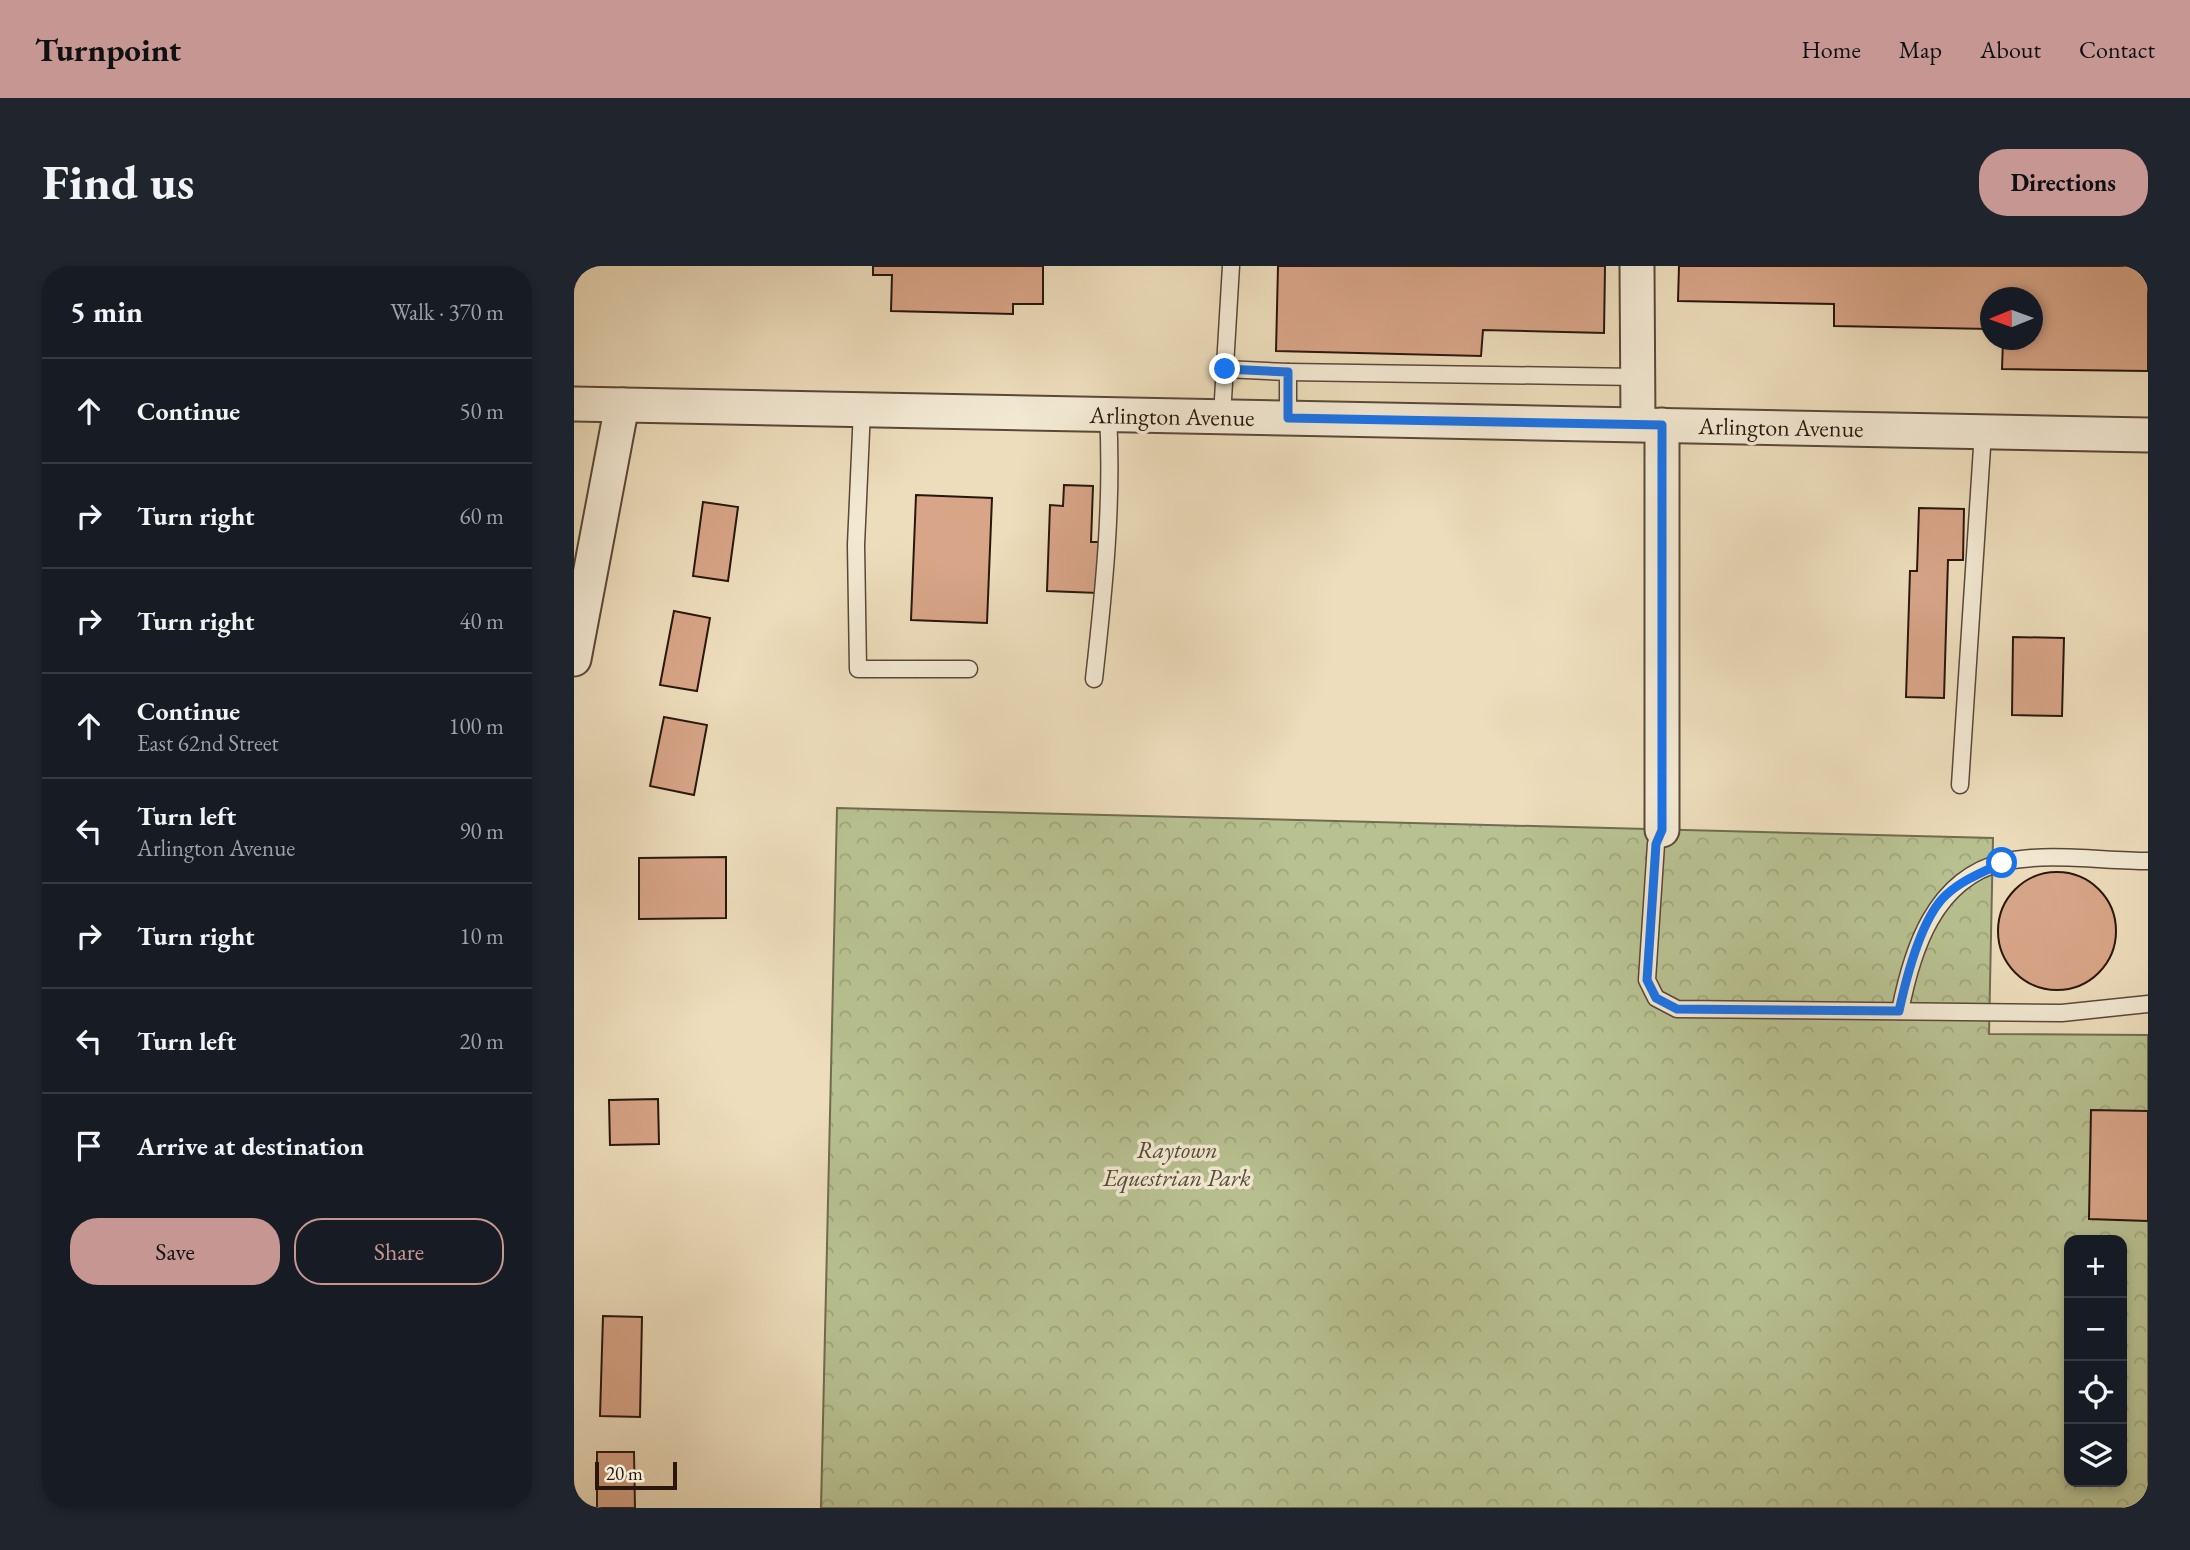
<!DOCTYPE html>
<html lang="en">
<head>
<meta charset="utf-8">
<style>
	:root { --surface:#171b24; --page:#20242c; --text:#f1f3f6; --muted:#9ea1a6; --line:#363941; --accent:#c59692 }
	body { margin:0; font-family:"EB Garamond",serif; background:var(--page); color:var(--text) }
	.controls { position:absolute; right:21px; bottom:21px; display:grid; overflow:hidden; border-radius:14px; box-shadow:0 4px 10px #0003 }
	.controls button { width:63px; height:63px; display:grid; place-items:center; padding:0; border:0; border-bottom:2px solid var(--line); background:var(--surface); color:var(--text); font:35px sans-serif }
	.compass { position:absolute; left:1406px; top:21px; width:63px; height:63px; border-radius:50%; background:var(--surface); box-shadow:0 4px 10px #0003; rotate:269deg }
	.scale { position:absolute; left:21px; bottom:18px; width:82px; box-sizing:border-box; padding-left:7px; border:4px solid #29170d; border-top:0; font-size:19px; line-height:24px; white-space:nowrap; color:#29170d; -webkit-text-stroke:5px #f3e9d3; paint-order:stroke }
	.stop { position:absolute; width:21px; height:21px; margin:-16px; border:5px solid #1a73e8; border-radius:50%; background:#fff }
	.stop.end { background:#1a73e8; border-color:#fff; box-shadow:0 2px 7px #0008 }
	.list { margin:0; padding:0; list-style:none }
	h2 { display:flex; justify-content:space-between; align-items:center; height:91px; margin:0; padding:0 28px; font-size:30px }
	h2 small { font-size:23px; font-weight:400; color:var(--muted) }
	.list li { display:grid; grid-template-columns:46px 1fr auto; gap:21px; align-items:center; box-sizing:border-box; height:105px; padding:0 28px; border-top:2px solid var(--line) }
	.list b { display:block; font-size:26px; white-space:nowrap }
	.list p { margin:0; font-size:23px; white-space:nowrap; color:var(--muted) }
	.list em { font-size:23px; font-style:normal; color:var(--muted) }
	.actions { display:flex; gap:14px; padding:21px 28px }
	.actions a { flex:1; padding:16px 0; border:2px solid var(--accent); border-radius:28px; text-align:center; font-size:24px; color:var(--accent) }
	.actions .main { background:var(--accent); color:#111 }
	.icon { flex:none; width:38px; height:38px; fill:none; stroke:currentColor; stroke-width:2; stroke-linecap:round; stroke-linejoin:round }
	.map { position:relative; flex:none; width:1574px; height:1242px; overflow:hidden; border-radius:28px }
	header { display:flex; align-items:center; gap:42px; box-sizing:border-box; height:98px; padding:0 35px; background:var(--accent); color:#111 }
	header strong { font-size:33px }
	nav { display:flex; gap:38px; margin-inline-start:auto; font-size:24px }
	.intro { display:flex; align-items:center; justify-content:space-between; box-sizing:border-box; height:168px; padding:0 42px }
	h1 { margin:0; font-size:49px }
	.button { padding:18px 32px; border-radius:28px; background:var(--accent); color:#111; font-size:24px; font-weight:700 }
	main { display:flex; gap:42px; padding:0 42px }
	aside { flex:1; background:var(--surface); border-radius:28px; box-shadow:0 4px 10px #0003 }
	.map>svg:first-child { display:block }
	.park { fill:url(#park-crowns); stroke:#706c4f; stroke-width:2; fill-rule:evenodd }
	.building { fill:#d8a588; stroke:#29170d; stroke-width:2 }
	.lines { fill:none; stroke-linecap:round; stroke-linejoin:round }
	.service-casing { stroke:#5a4839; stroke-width:19 }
	.minor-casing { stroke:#5a4839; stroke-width:37 }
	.service { stroke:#f3e9d3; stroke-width:16 }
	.minor { stroke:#f3e9d3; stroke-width:33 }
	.route { stroke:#1a73e8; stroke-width:9 }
	.labels { text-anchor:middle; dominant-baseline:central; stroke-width:7; stroke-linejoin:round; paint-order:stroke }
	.street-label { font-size:24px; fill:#29170d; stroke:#f3e9d3 }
	.park-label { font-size:24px; font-style:italic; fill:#544a35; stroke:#f3e9d3 }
</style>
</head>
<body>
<header>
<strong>Turnpoint</strong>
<nav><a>Home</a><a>Map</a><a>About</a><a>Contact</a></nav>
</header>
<div class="intro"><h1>Find us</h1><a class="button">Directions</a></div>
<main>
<aside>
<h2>5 min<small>Walk · 370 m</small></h2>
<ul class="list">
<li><svg class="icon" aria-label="ahead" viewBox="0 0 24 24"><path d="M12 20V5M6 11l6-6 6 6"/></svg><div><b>Continue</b></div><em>50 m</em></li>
<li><svg class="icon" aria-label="right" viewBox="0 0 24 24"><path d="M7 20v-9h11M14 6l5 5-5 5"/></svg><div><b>Turn right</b></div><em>60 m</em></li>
<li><svg class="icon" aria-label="right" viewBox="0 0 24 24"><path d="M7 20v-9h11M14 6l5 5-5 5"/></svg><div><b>Turn right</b></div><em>40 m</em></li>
<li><svg class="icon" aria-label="ahead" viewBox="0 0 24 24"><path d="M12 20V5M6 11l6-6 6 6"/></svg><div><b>Continue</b><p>East 62nd Street</p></div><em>100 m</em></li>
<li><svg class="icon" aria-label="left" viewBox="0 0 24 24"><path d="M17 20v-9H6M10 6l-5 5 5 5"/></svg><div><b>Turn left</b><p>Arlington Avenue</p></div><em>90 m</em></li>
<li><svg class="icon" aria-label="right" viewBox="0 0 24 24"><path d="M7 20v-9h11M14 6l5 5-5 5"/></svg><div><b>Turn right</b></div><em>10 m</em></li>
<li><svg class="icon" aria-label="left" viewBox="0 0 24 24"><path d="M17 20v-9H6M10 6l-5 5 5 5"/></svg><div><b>Turn left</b></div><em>20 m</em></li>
<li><svg class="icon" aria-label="arrive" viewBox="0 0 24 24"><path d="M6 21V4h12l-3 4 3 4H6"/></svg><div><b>Arrive at destination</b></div></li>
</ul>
<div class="actions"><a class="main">Save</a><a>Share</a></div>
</aside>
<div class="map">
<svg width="1574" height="1242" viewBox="0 0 1574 1242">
	<defs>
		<pattern id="park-crowns" width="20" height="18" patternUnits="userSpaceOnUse" patternTransform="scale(1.75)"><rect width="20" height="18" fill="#b8c191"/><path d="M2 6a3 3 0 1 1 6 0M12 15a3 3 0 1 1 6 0" fill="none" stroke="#9ea57c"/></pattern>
	</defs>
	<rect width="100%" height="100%" fill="#edddbc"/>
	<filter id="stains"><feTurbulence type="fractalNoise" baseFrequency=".00286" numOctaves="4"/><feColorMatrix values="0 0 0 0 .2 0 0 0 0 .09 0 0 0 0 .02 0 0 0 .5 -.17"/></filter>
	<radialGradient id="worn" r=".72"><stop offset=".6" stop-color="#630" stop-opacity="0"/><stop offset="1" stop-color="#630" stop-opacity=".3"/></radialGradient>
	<path class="park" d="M263,542l1156,30 -4,196 159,1v473h-1327zM1495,974h53v242h-53z"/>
	<g class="building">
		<path d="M299,0h170v38h-30v10l-122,-3 1,-36h-19z"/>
		<path d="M704,0h327l-1,67 -121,-3 -2,26 -205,-5z"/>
		<path d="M1105,0h469v105l-146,-2 1,-29h29v-42h-42v31l-156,-3v-22l-156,-3z"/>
		<path d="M490,219l29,1 -2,56h9l-2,51 -51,-2 3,-86 13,1z"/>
		<path d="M342,229l76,3 -5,125 -76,-3z"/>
		<path d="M129,236l35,5 -10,74 -35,-5z"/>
		<path d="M1345,242l45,1 -1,51h-15l-4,138 -38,-1 4,-126h7z"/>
		<path d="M100,345l36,7 -13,73 -37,-6z"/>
		<path d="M1439,371l51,1 -2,78 -50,-1z"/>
		<path d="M90,451l43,8 -13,70 -44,-9z"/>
		<path d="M152,591v61l-87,1v-61z"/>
		<circle cx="1483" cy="665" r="59"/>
		<path d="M84,833l1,45 -49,1 -1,-45z"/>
		<path d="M1517,844l57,1v110l-59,-2z"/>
		<path d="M29,1050l39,1 -2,100 -40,-1z"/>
		<path d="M23,1186h37l1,56h-38z"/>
	</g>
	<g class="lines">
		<g class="service-casing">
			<g id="service">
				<path d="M651,103l63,3v46"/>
				<path d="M714,106l350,5"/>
				<path d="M288,143l-6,136 2,124h111"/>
				<path d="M648,150l9,-150"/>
				<path d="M520,413c10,-89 19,-176 14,-265"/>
				<path d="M1386,519l23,-353"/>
				<path d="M1088,564l-6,14 -9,136 9,18 21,11 385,4 86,-9"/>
				<path d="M1326,745c12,-61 34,-132 103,-149 46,-10 99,-1 145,-1"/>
			</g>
		</g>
		<g class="minor-casing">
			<g id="minor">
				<path d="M1063,0l1,158"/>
				<path d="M0,138l1574,31"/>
				<path d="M1088,159v405"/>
				<path d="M0,393l48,-254"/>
			</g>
		</g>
		<use href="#service" class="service"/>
		<use href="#minor" class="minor"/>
	</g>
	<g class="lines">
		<path class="route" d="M651,103l63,3v46l374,7v405l-6,14 -9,136 9,18 21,11 222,2c7,-32 22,-93 47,-116 16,-15 37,-23 56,-32"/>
	</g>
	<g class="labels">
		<g class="street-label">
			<text transform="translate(598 150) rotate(1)">Arlington Avenue</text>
			<text transform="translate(1207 161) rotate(1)">Arlington Avenue</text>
		</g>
		<g class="park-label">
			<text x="603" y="883">Raytown<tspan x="603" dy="28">Equestrian Park</tspan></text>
		</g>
	</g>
	<rect width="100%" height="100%" filter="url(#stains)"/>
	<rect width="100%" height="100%" fill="url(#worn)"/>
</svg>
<div class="controls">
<button>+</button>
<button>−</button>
<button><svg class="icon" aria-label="locate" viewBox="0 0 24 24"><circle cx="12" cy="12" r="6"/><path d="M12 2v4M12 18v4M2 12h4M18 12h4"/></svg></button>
<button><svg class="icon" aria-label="layers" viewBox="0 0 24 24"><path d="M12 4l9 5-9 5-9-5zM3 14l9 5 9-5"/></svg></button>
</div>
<svg class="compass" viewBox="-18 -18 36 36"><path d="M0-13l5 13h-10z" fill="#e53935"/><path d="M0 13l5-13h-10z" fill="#9ea1a6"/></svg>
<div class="scale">20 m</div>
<div class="stop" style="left:1428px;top:597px"></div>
<div class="stop end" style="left:651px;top:103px"></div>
</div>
</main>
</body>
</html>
